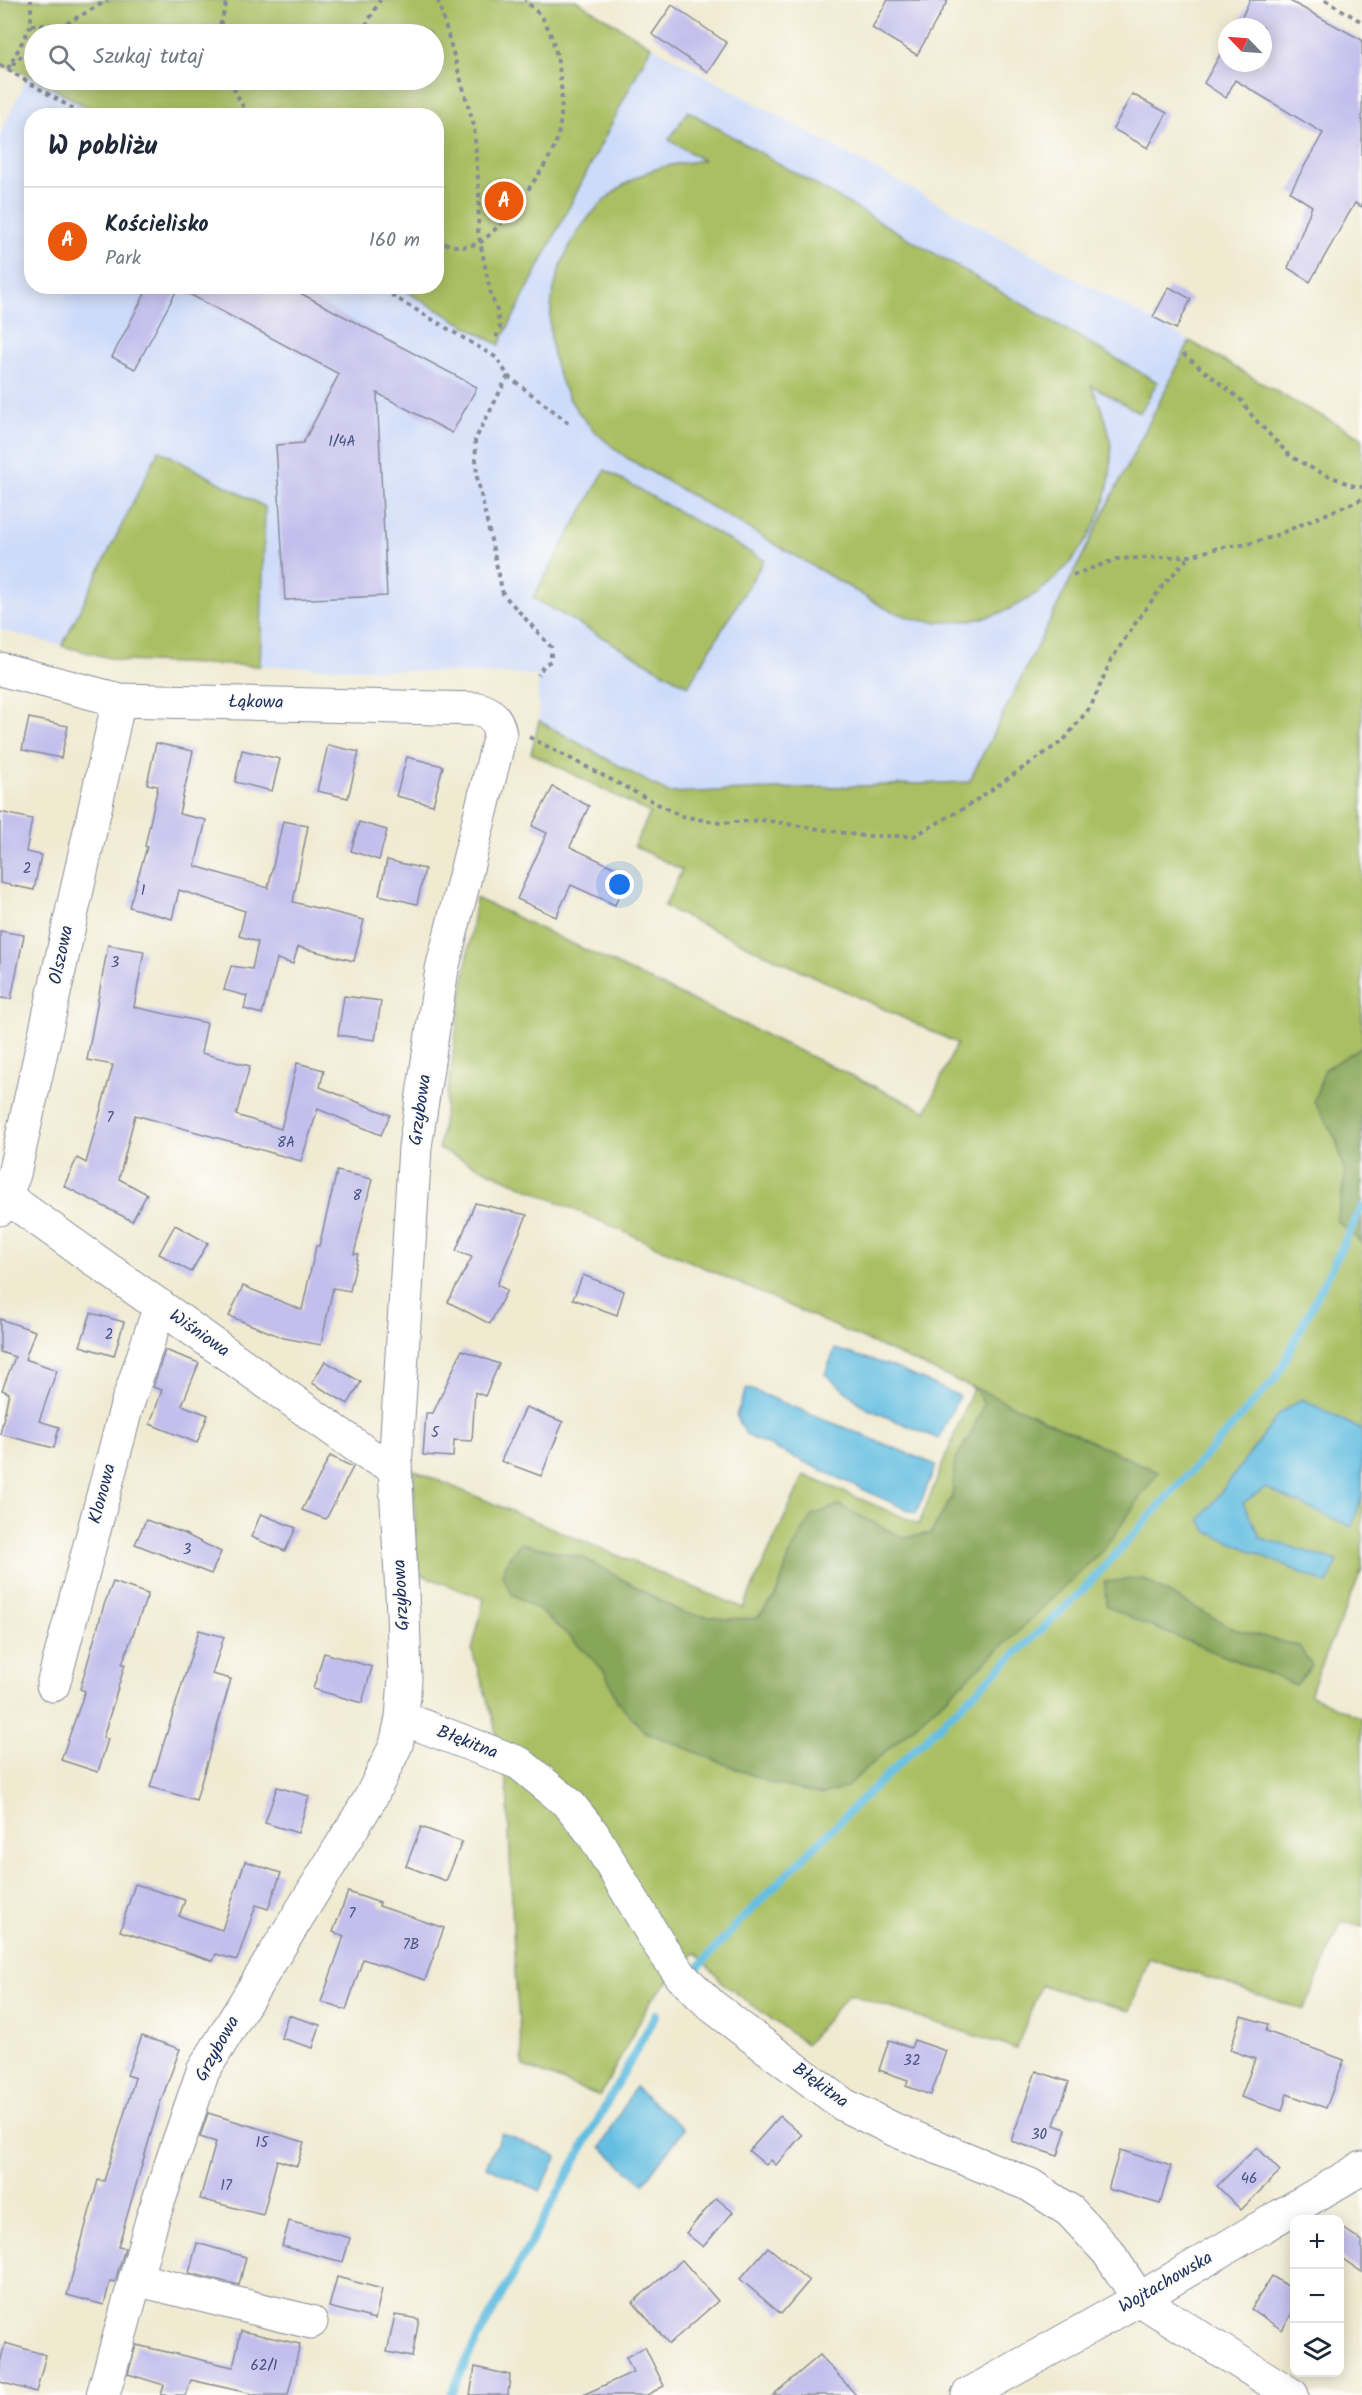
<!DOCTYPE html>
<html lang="pl">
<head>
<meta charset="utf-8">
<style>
	:root { --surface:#fff; --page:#f6f6f7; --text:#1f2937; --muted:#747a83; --line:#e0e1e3; --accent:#ea580c }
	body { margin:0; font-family:Kalam,sans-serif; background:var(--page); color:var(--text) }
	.controls { position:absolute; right:18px; bottom:18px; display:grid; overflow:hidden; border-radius:12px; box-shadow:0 3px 15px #0003 }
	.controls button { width:54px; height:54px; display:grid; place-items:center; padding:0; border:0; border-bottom:2px solid var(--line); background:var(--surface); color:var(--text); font:30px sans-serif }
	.compass { position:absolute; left:1218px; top:18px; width:54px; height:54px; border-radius:50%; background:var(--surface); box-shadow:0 3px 15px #0003; rotate:295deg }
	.you { position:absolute; left:620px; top:885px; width:21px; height:21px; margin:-15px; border:4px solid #fff; border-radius:50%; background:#1a73e8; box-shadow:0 0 0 9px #1a73e833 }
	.badge { display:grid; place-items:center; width:39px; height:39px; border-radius:50%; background:var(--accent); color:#fff; font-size:20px; font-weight:700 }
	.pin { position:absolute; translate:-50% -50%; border:3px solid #fff; box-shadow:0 2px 6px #0006 }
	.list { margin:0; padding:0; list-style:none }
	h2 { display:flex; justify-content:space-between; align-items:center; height:78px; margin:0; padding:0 24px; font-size:26px }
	h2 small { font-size:20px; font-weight:400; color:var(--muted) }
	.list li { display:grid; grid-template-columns:39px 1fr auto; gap:18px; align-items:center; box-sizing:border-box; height:108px; padding:0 24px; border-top:2px solid var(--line) }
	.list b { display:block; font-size:22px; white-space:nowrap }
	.list p { margin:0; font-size:20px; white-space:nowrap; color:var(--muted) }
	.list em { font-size:20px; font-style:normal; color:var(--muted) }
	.icon { flex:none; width:33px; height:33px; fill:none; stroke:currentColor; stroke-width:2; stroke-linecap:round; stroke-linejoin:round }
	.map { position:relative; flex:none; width:1362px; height:2395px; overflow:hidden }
	.search { position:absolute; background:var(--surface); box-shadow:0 3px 15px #0003; left:24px; top:24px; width:420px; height:66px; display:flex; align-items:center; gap:15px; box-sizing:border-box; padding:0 21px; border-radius:33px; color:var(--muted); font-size:22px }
	.panel { position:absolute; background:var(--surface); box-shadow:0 3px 15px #0003; left:24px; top:108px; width:420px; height:186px; border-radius:24px }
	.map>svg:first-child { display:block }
	.built { fill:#cddbfa }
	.green { fill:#aabf63; stroke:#627760; stroke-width:1.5 }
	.forest { fill:#87a659; stroke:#516a5c; stroke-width:1.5 }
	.water { fill:#63bee1; stroke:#3f76a0; stroke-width:1.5 }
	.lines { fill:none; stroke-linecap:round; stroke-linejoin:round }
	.stream { stroke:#63bee1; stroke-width:8 }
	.building { fill:#c3beec }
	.minor-casing { stroke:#868c98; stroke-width:35 }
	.path { stroke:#868c98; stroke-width:4; stroke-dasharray:4.5 4.5; stroke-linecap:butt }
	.minor { stroke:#fff; stroke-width:33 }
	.labels { text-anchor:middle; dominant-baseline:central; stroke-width:4.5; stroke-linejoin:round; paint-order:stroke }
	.number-label { font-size:15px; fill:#455382 }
	.street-label { font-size:18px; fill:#1b2f5e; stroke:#fdfcf7 }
</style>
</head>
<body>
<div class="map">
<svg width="1362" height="2395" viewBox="0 0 1362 2395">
	<rect width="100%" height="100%" fill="#fdfcf7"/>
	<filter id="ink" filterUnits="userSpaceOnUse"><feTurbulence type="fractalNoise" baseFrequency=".0167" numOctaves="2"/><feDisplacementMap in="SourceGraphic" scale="12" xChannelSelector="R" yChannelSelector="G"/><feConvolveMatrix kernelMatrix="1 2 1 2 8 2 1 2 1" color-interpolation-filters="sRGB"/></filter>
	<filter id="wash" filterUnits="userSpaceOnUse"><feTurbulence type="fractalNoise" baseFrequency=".008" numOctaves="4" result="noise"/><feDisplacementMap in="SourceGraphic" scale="24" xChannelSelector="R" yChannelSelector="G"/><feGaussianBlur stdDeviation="1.35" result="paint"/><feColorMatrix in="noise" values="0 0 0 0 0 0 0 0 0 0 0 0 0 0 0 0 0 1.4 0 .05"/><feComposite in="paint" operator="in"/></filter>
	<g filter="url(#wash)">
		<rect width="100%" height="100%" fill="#f0ead1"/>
		<path class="built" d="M651,46l539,295 -221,441 -301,11 -129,-72 -2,-46 -415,-14 -122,-31v-496l29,-60 5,6h4l63,35 -69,1v170l366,1 101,57z"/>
		<g class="green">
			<path d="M0,0h576l75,46 -152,299 -101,-58 38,-1v-170l-335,-1 -63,-35h396v-46h-400v43l-34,-12z"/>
			<path d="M688,111l469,271 -17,31 -49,-28c10,21 19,41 20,64 3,70 -44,135 -106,162 -25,11 -59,13 -86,9 -11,-2 -23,-8 -34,-12l-258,-150c-29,-21 -54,-45 -67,-79 -30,-79 11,-175 90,-208 17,-7 35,-8 53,-11l-34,-20z"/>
			<path d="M1190,341l101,59 71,37v1133l-53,125 53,23v209l-20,-6 -38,89 -155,-52 -19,53 -89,-26 -25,64 -167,-55 -43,50 -81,-59 -29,-33 -45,48 -51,96 -77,-30 -8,-91 -8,-190 -15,-71 -20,-63 12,-52 -67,-26 -4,-103 330,138 61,-133 115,49 54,-136 -534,-239 37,-251 450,213 31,-68 -293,-136 18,-37 -48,-24 16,-33 -119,-60 8,-32 129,72 301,-11z"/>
			<path d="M159,450l106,57 -5,159 -138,-5 -60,-15z"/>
			<path d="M605,470l159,90 -76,126 -155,-88z"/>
		</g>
		<g class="forest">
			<path d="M1362,1046v197l-25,-22 8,-46 -9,-36 -22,-38 11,-32z"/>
			<path d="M973,1387l185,85 -53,76 -120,115 -140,125 -23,7 -51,-12 -127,-52 -27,-30 -12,-29 -36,-36 -29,-25 -28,-17 -10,-19 7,-18 12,-14 63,15 99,55 42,6 32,-1 19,-22 14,-42 22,-39 27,-10 65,33 27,-5 21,-36 3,-37 17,-28 12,-29z"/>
			<path d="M1141,1578l93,51 65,17 13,20 -16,19 -161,-65 -29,-15 -1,-23z"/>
		</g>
		<g class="water">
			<path d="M835,1349l56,17 68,30 -20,43 -73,-31 -41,-34z"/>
			<path d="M747,1388l189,77 -20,49 -170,-79 -10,-20z"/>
			<path d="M1302,1399l60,31v66l-10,31 -87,-39 -22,15 18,35 77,23 -11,23 -119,-52 -8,-12 80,-107z"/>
			<path d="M635,2087l49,42 -41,55 -42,-37z"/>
			<path d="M502,2133l55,23 -17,35 -54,-25z"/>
		</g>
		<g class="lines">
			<g class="stream">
				<path d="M694,1972l46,-51 121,-121 219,-207 196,-215 86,-171"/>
				<path d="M451,2395l20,-44 185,-337"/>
			</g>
		</g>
		<g id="blocks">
			<g class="building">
				<path d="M888,0h60l-31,55 -45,-27z"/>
				<path d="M1250,0h38l74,40v167l-7,-4 -45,79 -22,-14 24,-62 -22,-14 33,-59 -88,-53 -9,18 -22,-15 21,-37 2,1v16h36v-36h-26z"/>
				<path d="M672,5l55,38 -19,29 -56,-38z"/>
				<path d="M1132,94l35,19 -19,35 -35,-19z"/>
				<path d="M149,286h138l190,101 -25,46 -75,-40 10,203 -102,4 -9,-155 27,-2 36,-69 -161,-86 -43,81 -23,-12z"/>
				<path d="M1169,287l22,12 -15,30 -23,-12z"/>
				<path d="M29,718l39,8 -7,32 -39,-8z"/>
				<path d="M156,743l37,8 -14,63 27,6 -11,46 73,22 15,-67 25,5 -15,76 71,18 -10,41 -56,-14 -5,17 -16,-5 -15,55 -18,-5 3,-13 -23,-6 7,-24 21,3 6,-27 -19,-6 6,-25 -66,-21 -7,29 -43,-12 18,-60 -2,-1 13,-60 -11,-2z"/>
				<path d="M328,745l31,7 -11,46 -31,-7z"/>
				<path d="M242,750l38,9 -8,32 -37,-9z"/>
				<path d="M407,757l36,9 -10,39 -37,-9z"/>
				<path d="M553,787l36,19 -19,41 58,27 -13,31 -44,-20 -15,32 -39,-18 30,-66 -15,-7z"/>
				<path d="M0,812l32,7 -6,33 15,3 -7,35 -34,-7z"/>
				<path d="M359,822l28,8 -8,30 -28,-9z"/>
				<path d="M387,860l38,9 -8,35 -38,-9z"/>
				<path d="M0,931l24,4 -13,64 -11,-1z"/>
				<path d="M108,945l36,6 -10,56 73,16 -6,30 49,13 -14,49 45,14 16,-66 27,7 -4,17 70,28 -9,20 -63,-26 -17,52 -166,-46 -16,64 28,15 -15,27 -68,-35 13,-28 9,5 27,-98 -26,-5z"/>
				<path d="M344,996l37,5 -6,39 -37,-5z"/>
				<path d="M337,1171l35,8 -18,75h4l-8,37 -17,-3 -12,57 -37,-7 -55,-22 14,-30 59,24 14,-64h3z"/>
				<path d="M475,1203l52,12 -30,70 10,5 -17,34 -42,-22 24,-45 -16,-6z"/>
				<path d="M175,1225l33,18 -17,29 -32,-18z"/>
				<path d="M583,1275l41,16 -7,24 -44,-16z"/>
				<path d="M91,1313l33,9 -10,34 -34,-10z"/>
				<path d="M0,1319l35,12 -10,28 32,11 -18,51 20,6 -5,21 -54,-14 9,-41 -7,-3 13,-33 -15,-5z"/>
				<path d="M165,1350l34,13 -17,42 26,10 -11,28 -47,-19 12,-34 -9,-3z"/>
				<path d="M462,1350l37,14 -14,32 -10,-4 -3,49 -18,-1 -1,17 -30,-2 3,-42h7z"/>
				<path d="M325,1361l36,21 -13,22 -36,-21z"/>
				<path d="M526,1407l37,15 -22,54 -40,-15z"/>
				<path d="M330,1456l23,11 -27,52 -24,-9z"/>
				<path d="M261,1514l35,14 -11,23 -34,-14z"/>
				<path d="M146,1520l37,13 38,19 -10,22 -76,-30z"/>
				<path d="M113,1582l35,12 -26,70h3l-22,74 5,1 -10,33 -37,-12 24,-69 -5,-2 24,-84z"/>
				<path d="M199,1630l25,7 -12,37 19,5 -35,121 -46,-13z"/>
				<path d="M324,1653l48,14 -10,36 -49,-14z"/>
				<path d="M277,1787l32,9 -11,37 -33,-10z"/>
				<path d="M421,1827l41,15 -16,39 -40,-15z"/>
				<path d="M245,1861l36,12 -13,36 -12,-4 -19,55 -21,-6 -3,7 -93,-30 15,-47 50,16 -6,16 43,14z"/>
				<path d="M348,1892l32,11 -1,3 65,22 -19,52 -62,-21 -17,51 -25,-8 23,-66 -11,-4z"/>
				<path d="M288,2015l32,10 -7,23 -32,-10z"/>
				<path d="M1241,2016l27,8 -2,7 78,29 -18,48 -39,-14 -5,17 -41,-14 14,-38 -25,-9z"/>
				<path d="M142,2036l38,13 -21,57 -41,141 7,1 -10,34 -5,-1 -6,24 -37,-10 31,-115 6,1 31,-103 -8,-3z"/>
				<path d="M889,2040l22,8 3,-8 32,11 -15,44 -25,-9 2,-6 -29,-10z"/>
				<path d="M1036,2071l33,11 -15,43 12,4 -8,27 -47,-15z"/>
				<path d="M208,2113l96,29 -7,24 -20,-6 -14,55 -63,-16 16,-57 -16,-5z"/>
				<path d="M780,2116l22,19 -26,30 -5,-5 -5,5 -17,-14z"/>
				<path d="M1257,2147l23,24 -39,39 -24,-24z"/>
				<path d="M1120,2150l51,16 -11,38 -52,-15z"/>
				<path d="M716,2198l17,14 -30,35 -17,-14z"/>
				<path d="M289,2221l61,17 -7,24 -61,-16z"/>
				<path d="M1340,2226l22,15v31l-22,-15z"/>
				<path d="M197,2243l49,14 -7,28 -50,-12z"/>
				<path d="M768,2247l41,34 -28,33 -41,-35z"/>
				<path d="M682,2260l36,41 -49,43 -36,-42z"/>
				<path d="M1272,2276l22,14v20l-12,20 -31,-21z"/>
				<path d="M337,2277l45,12 -7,30 -46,-12z"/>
				<path d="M395,2315l24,4 -7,38 -25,-5z"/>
				<path d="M241,2331l59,13 -12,51h-31l-66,-15 -5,15h-25l3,-10 -36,-11 8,-29 97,22z"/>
				<path d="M5,2343l41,12 -10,37 -36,-10v-19z"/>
				<path d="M645,2347l19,39 -17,9h-64l50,-23 -7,-15z"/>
				<path d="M820,2355l36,40h-83z"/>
				<path d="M475,2367l35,8 -2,20h-38z"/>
			</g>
		</g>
	</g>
	<g filter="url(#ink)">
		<use href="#blocks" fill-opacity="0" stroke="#868c98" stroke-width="1.5"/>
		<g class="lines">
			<g class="minor-casing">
				<g id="minor">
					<path d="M0,669l119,31 359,9c14,3 20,12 22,26l-58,234 -27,178 -20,320 8,145 2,67 -3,39 -6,27 -26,54 -167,272 -51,149 -49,175"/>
					<path d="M5,1196l364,259 26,12"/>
					<path d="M0,1209l14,-35 105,-474"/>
					<path d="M53,1685l74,-280 33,-99"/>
					<path d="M402,1718l117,45 50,41 24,30 65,109 24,34 29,28 27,21 106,79 51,25 135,55 40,26 38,41 31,47 153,96"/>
					<path d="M135,2279l176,43"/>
					<path d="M968,2395l171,-96 223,-131"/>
				</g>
			</g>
			<g class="path">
				<path d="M438,0l36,126 5,67 -1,38 12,60 7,20 3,18 -4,8"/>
				<path d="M1325,0l37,22"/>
				<path d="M31,25h33l44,-25"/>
				<path d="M218,34l9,-34"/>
				<path d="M361,34l19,-34"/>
				<path d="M0,65l85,51"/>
				<path d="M12,65l17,-16 5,-2"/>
				<path d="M8,69l23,-44v-25"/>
				<path d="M229,80l19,36"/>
				<path d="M436,240c15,6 30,10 44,2 19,-10 68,-76 75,-97 12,-34 7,-89 -9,-121 -4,-9 -14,-16 -21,-24"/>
				<path d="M376,286l121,72 11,18 62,48"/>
				<path d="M1183,354l58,46 12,17 37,39 27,15 37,15 8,1"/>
				<path d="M508,376l-33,64 2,37 26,117 48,53v14l-7,4 -6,10"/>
				<path d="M1073,575l44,-16 73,-3 32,-9 26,-3 24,-7 90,-38"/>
				<path d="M529,737l152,79 39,7 43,-3 100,16h51l52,-29 98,-67 27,-34 20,-46 23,-35 30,-41 26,-28"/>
			</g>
			<use href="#minor" class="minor"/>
		</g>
	</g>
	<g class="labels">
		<g class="number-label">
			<text x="342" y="442">1/4A</text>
			<text x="27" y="869">2</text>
			<text x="143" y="891">1</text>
			<text x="115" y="963">3</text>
			<text x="110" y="1118">7</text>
			<text x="286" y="1143">8A</text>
			<text x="357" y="1196">8</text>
			<text x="109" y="1335">2</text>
			<text x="435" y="1433">5</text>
			<text x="187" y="1550">3</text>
			<text x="352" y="1914">7</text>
			<text x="411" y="1945">7B</text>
			<text x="912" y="2061">32</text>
			<text x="1039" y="2135">30</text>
			<text x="262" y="2143">15</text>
			<text x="1249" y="2179">46</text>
			<text x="226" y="2186">17</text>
			<text x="264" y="2366">62/1</text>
		</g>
		<g class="street-label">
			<text transform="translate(256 703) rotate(1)">Łąkowa</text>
			<text transform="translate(62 955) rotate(-78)">Olszowa</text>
			<text transform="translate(421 1110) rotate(-82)">Grzybowa</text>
			<text transform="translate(199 1334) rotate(35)">Wiśniowa</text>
			<text transform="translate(103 1494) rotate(-75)">Klonowa</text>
			<text transform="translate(402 1595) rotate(-93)">Grzybowa</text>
			<text transform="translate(467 1743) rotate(21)">Błękitna</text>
			<text transform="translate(218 2049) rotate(-61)">Grzybowa</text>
			<text transform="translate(820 2086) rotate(36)">Błękitna</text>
			<text transform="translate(1166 2283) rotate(-30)">Wojtachowska</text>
		</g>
	</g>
</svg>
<div class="controls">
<button>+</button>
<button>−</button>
<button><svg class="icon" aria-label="layers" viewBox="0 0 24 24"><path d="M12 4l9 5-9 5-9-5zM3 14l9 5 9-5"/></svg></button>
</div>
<svg class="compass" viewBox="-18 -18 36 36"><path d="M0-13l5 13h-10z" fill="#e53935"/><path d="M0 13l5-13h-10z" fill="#747a83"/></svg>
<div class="you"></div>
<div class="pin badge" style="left:504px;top:201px">A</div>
<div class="search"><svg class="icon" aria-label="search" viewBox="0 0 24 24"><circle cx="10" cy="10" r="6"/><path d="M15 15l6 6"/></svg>Szukaj tutaj</div>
<section class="panel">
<h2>W pobliżu<small></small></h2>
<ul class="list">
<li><span class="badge">A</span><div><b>Kościelisko</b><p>Park</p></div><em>160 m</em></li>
</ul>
</section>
</div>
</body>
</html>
